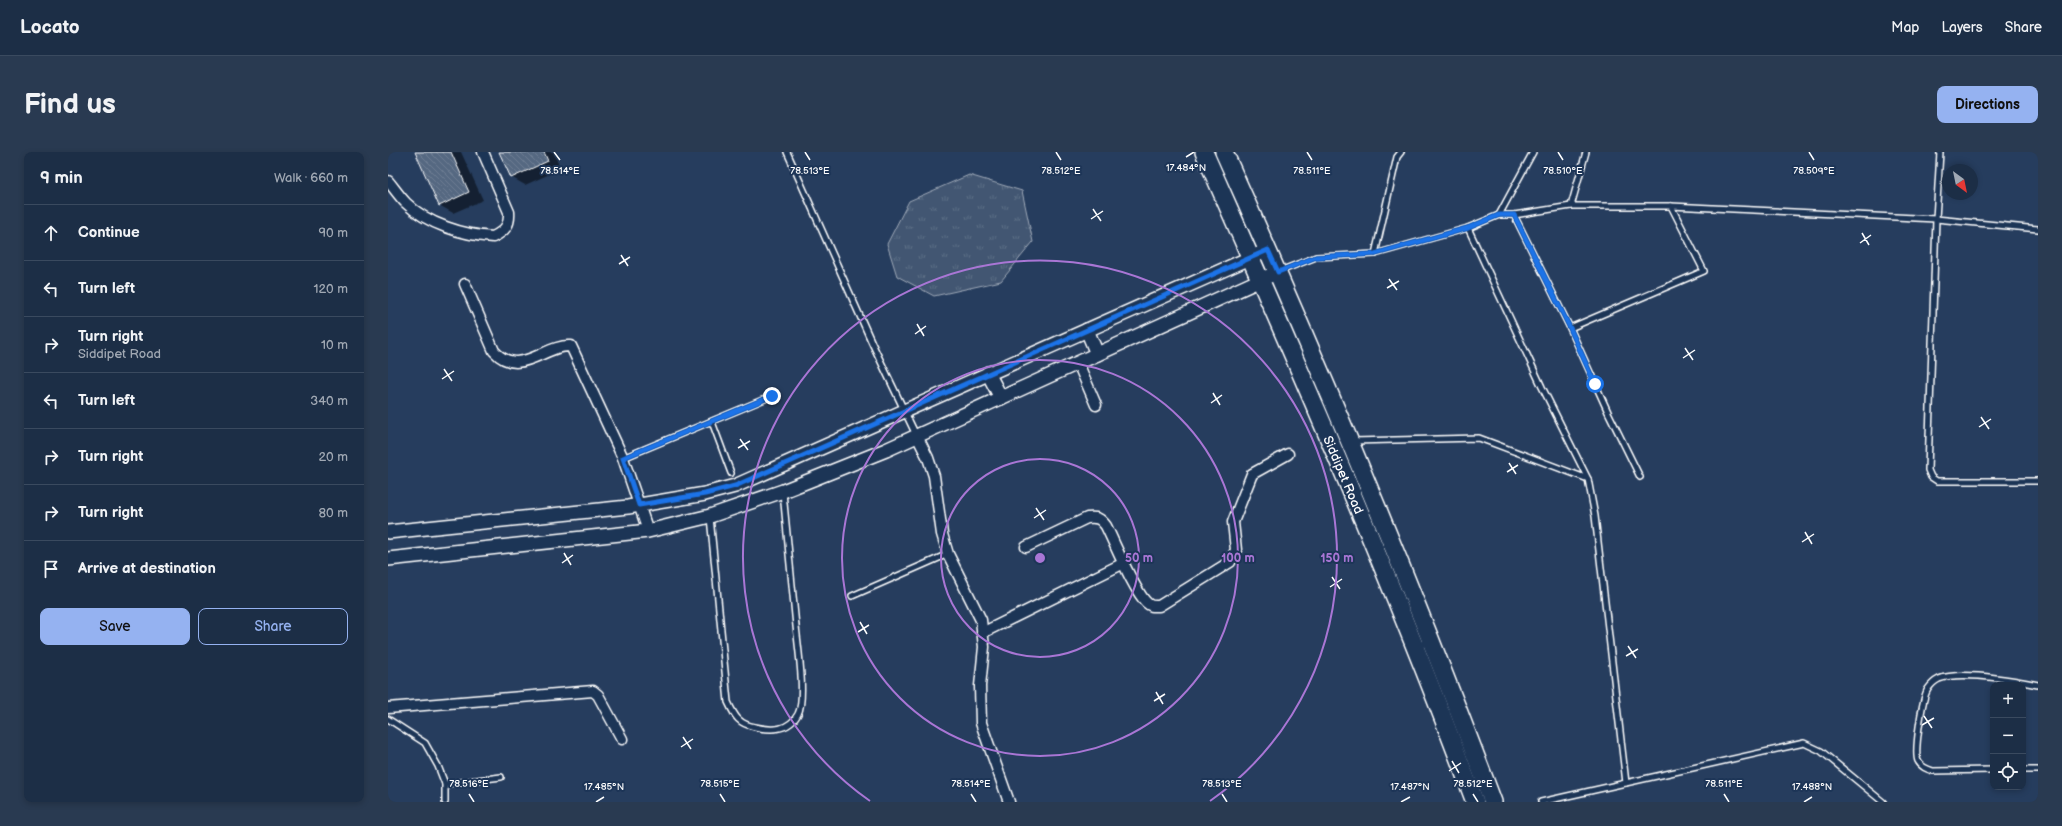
<!DOCTYPE html>
<html lang="en">
<head>
<meta charset="utf-8">
<style>
	:root { --surface:#1c2e46; --page:#293a51; --text:#f1f3f6; --muted:#a0a8b3; --line:#3a4a5f; --accent:#95b2f1 }
	body { margin:0; font-family:"Balsamiq Sans",sans-serif; background:var(--page); color:var(--text) }
	.controls { position:absolute; right:12px; bottom:12px; display:grid; overflow:hidden; border-radius:8px; box-shadow:0 2px 6px #0003 }
	.controls button { width:36px; height:36px; display:grid; place-items:center; padding:0; border:0; border-bottom:1px solid var(--line); background:var(--surface); color:var(--text); font:20px sans-serif }
	.compass { position:absolute; left:1554px; top:12px; width:36px; height:36px; border-radius:50%; background:var(--surface); box-shadow:0 2px 6px #0003; rotate:147deg }
	.stop { position:absolute; width:12px; height:12px; margin:-9px; border:3px solid #1a73e8; border-radius:50%; background:#fff }
	.stop.end { background:#1a73e8; border-color:#fff; box-shadow:0 1px 4px #0008 }
	.list { margin:0; padding:0; list-style:none }
	h2 { display:flex; justify-content:space-between; align-items:center; height:52px; margin:0; padding:0 16px; font-size:17px }
	h2 small { font-size:13px; font-weight:400; color:var(--muted) }
	.list li { display:grid; grid-template-columns:26px 1fr auto; gap:12px; align-items:center; box-sizing:border-box; height:56px; padding:0 16px; border-top:1px solid var(--line) }
	.list b { display:block; font-size:15px; white-space:nowrap }
	.list p { margin:0; font-size:13px; white-space:nowrap; color:var(--muted) }
	.list em { font-size:13px; font-style:normal; color:var(--muted) }
	.actions { display:flex; gap:8px; padding:12px 16px }
	.actions a { flex:1; padding:9px 0; border:1px solid var(--accent); border-radius:8px; text-align:center; font-size:14px; color:var(--accent) }
	.actions .main { background:var(--accent); color:#111 }
	.icon { flex:none; width:22px; height:22px; fill:none; stroke:currentColor; stroke-width:2; stroke-linecap:round; stroke-linejoin:round }
	.map { position:relative; flex:none; width:1650px; height:650px; overflow:hidden; border-radius:8px }
	header { display:flex; align-items:center; gap:24px; box-sizing:border-box; height:56px; padding:0 20px; background:var(--surface); border-bottom:1px solid var(--line) }
	header strong { font-size:19px }
	nav { display:flex; gap:22px; margin-inline-start:auto; font-size:14px }
	.intro { display:flex; align-items:center; justify-content:space-between; box-sizing:border-box; height:96px; padding:0 24px }
	h1 { margin:0; font-size:28px }
	.button { padding:10px 18px; border-radius:8px; background:var(--accent); color:#111; font-size:14px; font-weight:700 }
	main { display:flex; gap:24px; padding:0 24px }
	aside { flex:1; background:var(--surface); border-radius:8px; box-shadow:0 2px 6px #0003 }
	.map>svg:first-child { display:block }
	.grass { fill:url(#grass-tufts); stroke:#a0aab8 }
	.shadow { fill:#0007 }
	.building { fill:url(#building-back-hatch); stroke:#fff }
	.lines { fill:none; stroke-linecap:round; stroke-linejoin:round }
	.service-casing { stroke:#fff; stroke-width:8 }
	.minor-casing { stroke:#fff; stroke-width:13 }
	.tertiary-casing { stroke:#fff; stroke-width:16 }
	.primary-casing { stroke:#fff; stroke-width:20 }
	.service { stroke:#1d3557; stroke-width:5 }
	.minor { stroke:#1d3557; stroke-width:10 }
	.tertiary { stroke:#1d3557; stroke-width:13 }
	.primary { stroke:#1d3557; stroke-width:17 }
	.route { stroke:#1a73e8; stroke-width:5 }
	.ticks { fill:none; stroke:#fff; stroke-width:1.5 }
	.ring { fill:none; stroke:#a976d5; stroke-width:2 }
	.labels { text-anchor:middle; dominant-baseline:central; stroke-width:4; stroke-linejoin:round; paint-order:stroke }
	.street-label { font-size:13px; fill:#fff; stroke:#1d3557 }
	.ticks-label { font-size:10px; text-anchor:middle; fill:#fff; stroke:#1d3557; stroke-width:4; stroke-linejoin:round; paint-order:stroke }
	.centre { fill:#a976d5; stroke:#1d3557; stroke-width:2 }
	.ring-label { font-size:12px; text-anchor:middle; font-weight:bold; fill:#a976d5; stroke:#1d3557; stroke-width:4; stroke-linejoin:round; paint-order:stroke }
</style>
</head>
<body>
<header>
<strong>Locato</strong>
<nav><a>Map</a><a>Layers</a><a>Share</a></nav>
</header>
<div class="intro"><h1>Find us</h1><a class="button">Directions</a></div>
<main>
<aside>
<h2>9 min<small>Walk · 660 m</small></h2>
<ul class="list">
<li><svg class="icon" aria-label="ahead" viewBox="0 0 24 24"><path d="M12 20V5M6 11l6-6 6 6"/></svg><div><b>Continue</b></div><em>90 m</em></li>
<li><svg class="icon" aria-label="left" viewBox="0 0 24 24"><path d="M17 20v-9H6M10 6l-5 5 5 5"/></svg><div><b>Turn left</b></div><em>120 m</em></li>
<li><svg class="icon" aria-label="right" viewBox="0 0 24 24"><path d="M7 20v-9h11M14 6l5 5-5 5"/></svg><div><b>Turn right</b><p>Siddipet Road</p></div><em>10 m</em></li>
<li><svg class="icon" aria-label="left" viewBox="0 0 24 24"><path d="M17 20v-9H6M10 6l-5 5 5 5"/></svg><div><b>Turn left</b></div><em>340 m</em></li>
<li><svg class="icon" aria-label="right" viewBox="0 0 24 24"><path d="M7 20v-9h11M14 6l5 5-5 5"/></svg><div><b>Turn right</b></div><em>20 m</em></li>
<li><svg class="icon" aria-label="right" viewBox="0 0 24 24"><path d="M7 20v-9h11M14 6l5 5-5 5"/></svg><div><b>Turn right</b></div><em>80 m</em></li>
<li><svg class="icon" aria-label="arrive" viewBox="0 0 24 24"><path d="M6 21V4h12l-3 4 3 4H6"/></svg><div><b>Arrive at destination</b></div></li>
</ul>
<div class="actions"><a class="main">Save</a><a>Share</a></div>
</aside>
<div class="map">
<svg width="1650" height="650" viewBox="0 0 1650 650">
	<defs>
		<pattern id="grass-tufts" width="24" height="20" patternUnits="userSpaceOnUse"><rect width="24" height="20" fill="#425672"/><path d="M3 7l-1-3M5 7V3M7 7l1-3M15 17l-1-3M17 17v-4M19 17l1-3" fill="none" stroke="#5e6f87"/></pattern>
		<pattern id="building-back-hatch" width="6" height="6" patternUnits="userSpaceOnUse"><rect width="6" height="6" fill="#556781"/><path d="M-1 5l2 2M0 0l6 6M5-1l2 2" fill="none" stroke="#6e7e94"/></pattern>
	</defs>
	<rect width="100%" height="100%" fill="#263d5e"/>
	<filter id="ink" filterUnits="userSpaceOnUse"><feTurbulence type="fractalNoise" baseFrequency=".025" numOctaves="2"/><feDisplacementMap in="SourceGraphic" scale="8" xChannelSelector="R" yChannelSelector="G"/><feConvolveMatrix kernelMatrix="1 2 1 2 8 2 1 2 1" color-interpolation-filters="sRGB"/></filter>
	<g filter="url(#ink)">
		<path class="grass" d="M581,23l53,16 11,51 -32,39 -67,15 -37,-20 -10,-32 22,-43z"/>
		<g class="shadow">
			<path d="M28,0h45l22,48 -30,13 -14,-8z"/>
			<path d="M112,0h53l8,17 -36,16 -14,-8z"/>
		</g>
		<g class="building">
			<path d="M27,0h36l18,40 -30,14z"/>
			<path d="M111,0h45l4,9 -37,17z"/>
		</g>
		<g class="lines">
			<g class="service-casing">
				<g id="service">
					<path d="M399,0l85,191 44,92"/>
					<path d="M1552,0l-4,67 -8,251 3,7 6,4h101"/>
					<path d="M1183,54l15,-54"/>
					<path d="M1111,63l34,-63"/>
					<path d="M1126,63l56,113 38,84 32,65"/>
					<path d="M1080,76l74,159 46,92"/>
					<path d="M987,102l22,-97 4,-5"/>
					<path d="M892,119l36,-14 59,-3 93,-26 31,-13h15l57,-9h100l265,13 102,10"/>
					<path d="M1182,176l134,-57 -33,-65"/>
					<path d="M324,270l19,51"/>
					<path d="M965,289l126,-3 109,41 7,37 31,267"/>
					<path d="M235,306l149,-62"/>
					<path d="M322,365l18,185c7,15 11,22 27,25 17,4 34,4 43,-13 8,-16 0,-68 -2,-88 -4,-44 -9,-89 -13,-134"/>
					<path d="M464,444l96,-42"/>
					<path d="M0,567l37,24 13,23 7,18v18"/>
					<path d="M1605,618l-60,1c-6,-2 -12,-4 -15,-10 -4,-9 4,-63 10,-72 2,-3 7,-8 11,-10 22,-9 74,1 99,6"/>
					<path d="M1635,618h15"/>
					<path d="M57,632l56,-7"/>
					<path d="M1153,650l263,-59 17,8 62,51"/>
				</g>
			</g>
			<g class="minor-casing">
				<g id="minor">
					<path d="M0,29c6,7 11,15 18,22 21,21 57,32 87,34 12,-6 17,-12 16,-25l-26,-60"/>
					<path d="M77,132l29,67c25,28 51,-7 77,-5l52,112 25,73"/>
					<path d="M690,211l18,42"/>
					<path d="M529,284l11,22 6,18 8,58 6,20 33,66 3,27 -4,39 1,37 28,79"/>
					<path d="M638,395l61,-29c10,-1 13,0 19,8 9,18 28,65 41,77 4,4 7,3 12,3l71,-44 6,-12 -3,-28 19,-48 36,-20"/>
					<path d="M594,481l142,-70"/>
					<path d="M0,556l205,-17 5,4 24,44"/>
				</g>
			</g>
			<g class="tertiary-casing">
				<g id="tertiary">
					<path d="M699,178l10,24"/>
					<path d="M600,221l13,25"/>
					<path d="M0,380l240,-25 77,-13 30,-8 533,-236"/>
					<path d="M0,407l260,-28 62,-15 73,-25 103,-41 392,-178"/>
				</g>
			</g>
			<g class="primary-casing">
				<g id="primary">
					<path d="M816,0c95,215 189,430 271,650"/>
					<path d="M836,0c96,214 187,431 269,650"/>
				</g>
			</g>
			<use href="#service" class="service"/>
			<use href="#minor" class="minor"/>
			<use href="#tertiary" class="tertiary"/>
			<use href="#primary" class="primary"/>
		</g>
	</g>
	<g class="lines" filter="url(#ink)">
		<path class="route" d="M384,244l-149,62 16,47 66,-11 30,-8 533,-236 10,22 38,-15 59,-3 93,-26 31,-13h15l56,113 25,56"/>
	</g>
	<path class="ticks" d="M166,0l6,8M417,0l5,8M668,0l5,8M919,0l5,8M1170,0l5,8M1421,0l5,8M798,5l8,-5M705,57l8,12M703,67l12,-8M1474,81l7,12M1472,91l11,-8M233,103l7,11M231,112l11,-7M1001,127l8,11M999,136l12,-7M529,172l7,12M527,182l11,-8M1297,196l8,12M1295,206l12,-8M56,217l8,12M54,227l12,-8M825,241l7,12M823,251l11,-8M1593,265l8,12M1591,275l12,-8M352,287l8,11M350,296l12,-7M1121,311l7,11M1119,320l11,-7M648,356l8,12M646,366l12,-8M1417,380l7,12M1414,390l12,-8M176,401l7,12M174,411l11,-8M944,425l8,12M942,435l12,-8M472,470l7,12M470,480l11,-7M1240,494l8,12M1238,504l12,-7M768,540l7,12M766,549l11,-7M1536,564l8,12M1534,573l12,-7M295,585l8,12M293,595l12,-8M1064,609l7,12M1061,619l12,-8M81,642l5,8M332,642l5,8M583,642l5,8M834,642l5,8M1085,642l5,8M1336,642l5,8M208,650l8,-5M1013,650l9,-5M1416,650l8,-5"/>
	<g class="ring">
		<circle cx="652" cy="406" r="99"/>
		<circle cx="652" cy="406" r="198"/>
		<path d="M482 649A297 297 0 1 1 822 649"/>
	</g>
	<g class="labels">
		<g class="street-label">
			<text transform="translate(955 323) rotate(67)">Siddipet Road</text>
		</g>
	</g>
	<g class="ticks-label">
		<text x="798" y="19">17.484°N</text>
		<text x="172" y="22">78.514°E</text>
		<text x="422" y="22">78.513°E</text>
		<text x="673" y="22">78.512°E</text>
		<text x="924" y="22">78.511°E</text>
		<text x="1175" y="22">78.510°E</text>
		<text x="1426" y="22">78.509°E</text>
		<text x="81" y="635">78.516°E</text>
		<text x="332" y="635">78.515°E</text>
		<text x="583" y="635">78.514°E</text>
		<text x="834" y="635">78.513°E</text>
		<text x="1085" y="635">78.512°E</text>
		<text x="1336" y="635">78.511°E</text>
		<text x="216" y="638">17.485°N</text>
		<text x="1022" y="638">17.487°N</text>
		<text x="1424" y="638">17.488°N</text>
	</g>
	<circle cx="652" cy="406" r="6" class="centre"/>
	<g class="ring-label">
		<text x="751" y="410">50 m</text>
		<text x="850" y="410">100 m</text>
		<text x="949" y="410">150 m</text>
	</g>
</svg>
<div class="controls">
<button>+</button>
<button>−</button>
<button><svg class="icon" aria-label="locate" viewBox="0 0 24 24"><circle cx="12" cy="12" r="6"/><path d="M12 2v4M12 18v4M2 12h4M18 12h4"/></svg></button>
</div>
<svg class="compass" viewBox="-18 -18 36 36"><path d="M0-13l5 13h-10z" fill="#e53935"/><path d="M0 13l5-13h-10z" fill="#a0a8b3"/></svg>
<div class="stop" style="left:1207px;top:232px"></div>
<div class="stop end" style="left:384px;top:244px"></div>
</div>
</main>
</body>
</html>
